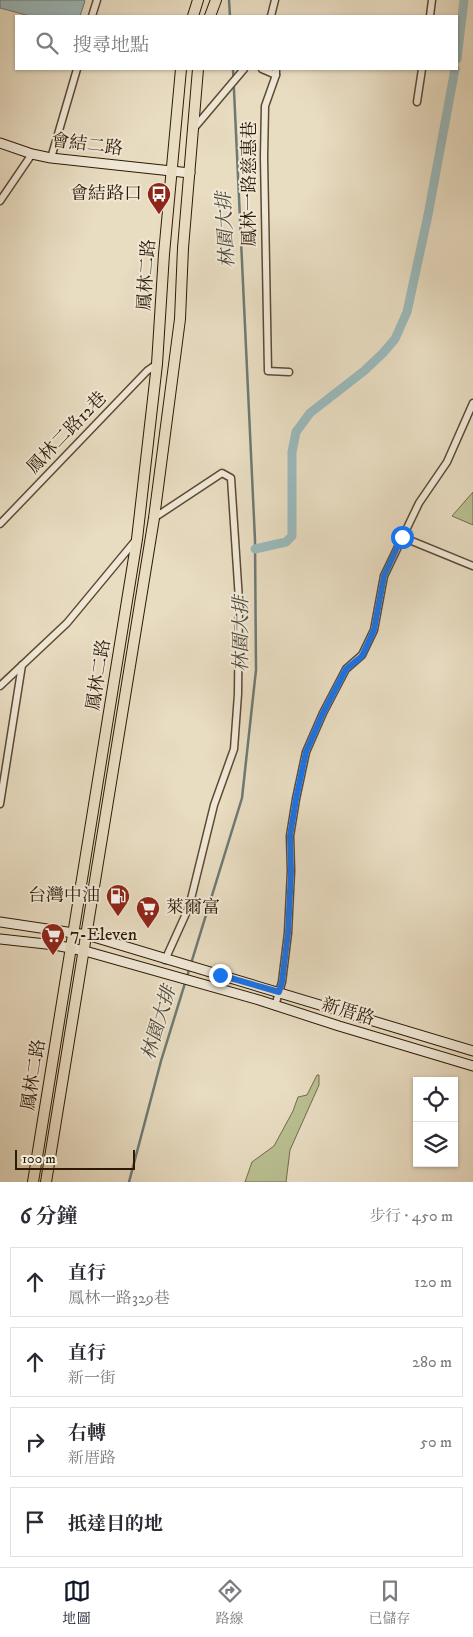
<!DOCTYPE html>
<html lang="zh-TW">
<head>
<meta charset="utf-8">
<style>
	:root { --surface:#fff; --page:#f2f2f3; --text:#2b2b33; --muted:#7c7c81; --line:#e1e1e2; --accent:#111827 }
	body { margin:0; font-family:"IM FELL DW Pica","Noto Serif TC",serif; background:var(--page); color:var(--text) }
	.controls { position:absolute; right:15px; bottom:15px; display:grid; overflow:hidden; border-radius:0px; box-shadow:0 1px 4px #0004 }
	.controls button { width:45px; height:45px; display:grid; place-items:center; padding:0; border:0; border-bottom:1px solid var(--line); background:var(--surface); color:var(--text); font:25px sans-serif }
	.scale { position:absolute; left:15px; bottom:12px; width:120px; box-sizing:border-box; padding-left:5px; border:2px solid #2d1a04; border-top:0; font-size:14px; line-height:18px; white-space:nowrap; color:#2d1a04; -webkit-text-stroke:4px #f0e8d7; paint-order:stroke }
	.stop { position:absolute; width:15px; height:15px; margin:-11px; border:4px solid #1a73e8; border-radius:50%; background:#fff }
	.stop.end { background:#1a73e8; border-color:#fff; box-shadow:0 1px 5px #0008 }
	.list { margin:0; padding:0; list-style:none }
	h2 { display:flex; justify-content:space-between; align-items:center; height:65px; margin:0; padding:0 20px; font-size:21px }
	h2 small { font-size:16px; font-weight:400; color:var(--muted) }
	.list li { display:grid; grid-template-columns:32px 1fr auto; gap:15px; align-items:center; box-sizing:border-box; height:70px; margin:0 10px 10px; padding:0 10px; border:1px solid var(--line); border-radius:0px }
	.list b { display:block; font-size:19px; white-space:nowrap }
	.list p { margin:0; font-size:16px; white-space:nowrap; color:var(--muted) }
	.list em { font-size:16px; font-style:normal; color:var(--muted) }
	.icon { flex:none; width:28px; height:28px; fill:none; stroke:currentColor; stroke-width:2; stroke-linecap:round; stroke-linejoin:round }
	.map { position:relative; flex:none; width:473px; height:1182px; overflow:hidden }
	.search { position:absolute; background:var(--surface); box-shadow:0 1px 4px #0004; left:15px; right:15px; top:15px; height:55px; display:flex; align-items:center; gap:12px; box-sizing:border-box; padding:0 18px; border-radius:0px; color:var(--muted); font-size:19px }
	.sheet { height:385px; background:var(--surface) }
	nav { display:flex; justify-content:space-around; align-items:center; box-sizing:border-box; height:70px; border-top:1px solid var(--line); background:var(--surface); font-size:14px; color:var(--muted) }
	nav a { display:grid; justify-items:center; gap:2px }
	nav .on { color:var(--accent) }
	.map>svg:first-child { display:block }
	.green { fill:#b9bf91; stroke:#736c4a }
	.water { fill:#9ab9bb; stroke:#6e7972 }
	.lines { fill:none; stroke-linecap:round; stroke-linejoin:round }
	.stream { stroke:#6e7972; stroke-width:2.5 }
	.canal { stroke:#9ab9bb; stroke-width:9 }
	.street-casing { stroke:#5c4a33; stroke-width:9 }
	.secondary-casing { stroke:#2d1a04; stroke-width:11 }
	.primary-casing { stroke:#2d1a04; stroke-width:12 }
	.street { stroke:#f0e8d7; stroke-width:6 }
	.secondary { stroke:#f0e8d7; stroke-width:9 }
	.primary { stroke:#e8dcc1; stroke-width:10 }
	.route { stroke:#1a73e8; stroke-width:6 }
	.labels { text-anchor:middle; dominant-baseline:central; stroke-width:4; stroke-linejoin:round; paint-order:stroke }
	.street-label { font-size:18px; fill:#2d1a04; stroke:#f0e8d7 }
	.poi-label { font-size:18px; fill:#2d1a04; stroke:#f0e8d7; text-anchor:end }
	.water-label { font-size:19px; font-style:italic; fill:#4e4a3b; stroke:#f0e8d7 }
</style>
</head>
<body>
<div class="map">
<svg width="473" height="1182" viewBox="0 0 473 1182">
	<rect width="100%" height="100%" fill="#e8dcc1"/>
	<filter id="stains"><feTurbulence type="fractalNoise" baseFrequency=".004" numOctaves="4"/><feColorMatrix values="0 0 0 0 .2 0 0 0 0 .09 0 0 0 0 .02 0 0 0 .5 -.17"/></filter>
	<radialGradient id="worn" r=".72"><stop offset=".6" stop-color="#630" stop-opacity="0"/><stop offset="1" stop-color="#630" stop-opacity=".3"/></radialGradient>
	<g class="green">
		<path d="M473,492v33l-21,-9z"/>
		<path d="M317,1075h2v10l-29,65 -4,32h-41l7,-20 22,-16 19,-35 5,-14 9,-2z"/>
	</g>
	<path class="water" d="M0,0h84l1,1 -5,15h-50l-30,-8z"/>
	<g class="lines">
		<g class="stream">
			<path d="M229,0l1,16"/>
			<path d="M129,1182l32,-121 81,-263 14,-128 -1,-130 -22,-471"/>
		</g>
		<g class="canal">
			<path d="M457,59l7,-59"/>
			<path d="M255,549l31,-7 6,-6v-84l4,-20 14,-19 54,-42 19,-18 12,-14 12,-27 21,-97 27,-146"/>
		</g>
		<g class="street-casing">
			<g id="street">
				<path d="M92,16l5,-16"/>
				<path d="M271,16l4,-16"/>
				<path d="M430,16l2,-16"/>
				<path d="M262,69l14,6"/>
				<path d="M276,69v6l-11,31 -1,51 4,214 21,1"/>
				<path d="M417,102l5,-33"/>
				<path d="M195,127l49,-58"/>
				<path d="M51,158l26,-89"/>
				<path d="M0,201l32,-47"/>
				<path d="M154,518l68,-45 9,5 8,122 -1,94 -4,55 -20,56 -25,102 -24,53"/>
				<path d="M0,524l147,-153 10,-7"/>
				<path d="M402,537l71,29"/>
				<path d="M0,686l67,-63 68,-82"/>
				<path d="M0,804l22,-139"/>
				<path d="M275,1006l7,-24 6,-49 3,-62 -1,-35 6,-37 10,-47 17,-39 23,-44 16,-14 12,-25 10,-54 35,-73 28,-41 26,-59"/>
			</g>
		</g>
		<g class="secondary-casing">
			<g id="secondary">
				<path d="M0,143l32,11 19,4 139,15"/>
				<path d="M0,922l87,13 386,116"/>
				<path d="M0,939l55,6 30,6 174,49 80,26 134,40"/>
			</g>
		</g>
		<g class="primary-casing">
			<g id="primary">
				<path d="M193,16l5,-16"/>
				<path d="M210,16l6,-16"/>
				<path d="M33,1182l104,-643 20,-175 7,-110 17,-185"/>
				<path d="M46,1182l108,-664 26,-199 3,-71 15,-179"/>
			</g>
		</g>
		<use href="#street" class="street"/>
		<use href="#secondary" class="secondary"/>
		<use href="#primary" class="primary"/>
	</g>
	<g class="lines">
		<path class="route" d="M220,975l59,17 3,-10 6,-49 3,-61 -1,-36 6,-37 10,-47 17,-39 23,-44 16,-13 12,-26 10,-54 18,-39"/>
	</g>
	<defs>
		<g id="bus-pin" transform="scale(1.25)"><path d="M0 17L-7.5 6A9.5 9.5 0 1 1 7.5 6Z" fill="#8f2418" stroke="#f0e8d7"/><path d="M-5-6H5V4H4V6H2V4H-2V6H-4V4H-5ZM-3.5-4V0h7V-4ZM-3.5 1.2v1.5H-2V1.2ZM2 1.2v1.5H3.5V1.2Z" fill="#fff"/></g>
		<g id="fuel-pin" transform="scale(1.25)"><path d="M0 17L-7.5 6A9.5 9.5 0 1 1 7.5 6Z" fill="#8f2418" stroke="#f0e8d7"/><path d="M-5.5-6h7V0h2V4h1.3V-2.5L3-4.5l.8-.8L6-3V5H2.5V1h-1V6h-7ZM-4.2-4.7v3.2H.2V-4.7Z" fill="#fff"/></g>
		<g id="supermarket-pin" transform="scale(1.25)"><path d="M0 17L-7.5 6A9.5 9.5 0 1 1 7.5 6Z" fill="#8f2418" stroke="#f0e8d7"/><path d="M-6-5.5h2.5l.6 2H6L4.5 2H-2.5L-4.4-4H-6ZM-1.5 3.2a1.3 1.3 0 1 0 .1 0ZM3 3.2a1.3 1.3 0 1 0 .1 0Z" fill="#fff"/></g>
	</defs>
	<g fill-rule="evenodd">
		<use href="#bus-pin" x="159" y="194"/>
		<use href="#fuel-pin" x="118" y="896"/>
		<use href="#supermarket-pin" x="148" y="908"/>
		<use href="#supermarket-pin" x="53" y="935"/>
	</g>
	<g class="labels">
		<g class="street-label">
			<text transform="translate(87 145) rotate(7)">會結二路</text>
			<text transform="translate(250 184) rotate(-90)">鳳林一路慈惠巷</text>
			<text transform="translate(147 275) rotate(-86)">鳳林二路</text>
			<text transform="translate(67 433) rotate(-46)">鳳林二路12巷</text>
			<text transform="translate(99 675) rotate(-81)">鳳林二路</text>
			<text transform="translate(348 1012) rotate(17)">新厝路</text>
			<text transform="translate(34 1075) rotate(-81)">鳳林二路</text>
		</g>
		<g class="poi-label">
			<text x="142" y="194">會結路口</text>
			<text x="100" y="896">台灣中油</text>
			<text x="166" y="908" text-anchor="start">萊爾富</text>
			<text x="70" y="935" text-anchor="start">7-Eleven</text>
		</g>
		<g class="water-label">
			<text transform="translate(226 230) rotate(-93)">林園大排</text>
			<text transform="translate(241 634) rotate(-90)">林園大排</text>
			<text transform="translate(159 1023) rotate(-73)">林園大排</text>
		</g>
	</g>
	<rect width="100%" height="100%" filter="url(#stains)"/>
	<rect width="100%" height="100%" fill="url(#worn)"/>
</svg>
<div class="controls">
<button><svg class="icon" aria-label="locate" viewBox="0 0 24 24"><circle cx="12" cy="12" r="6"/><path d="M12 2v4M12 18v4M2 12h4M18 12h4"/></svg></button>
<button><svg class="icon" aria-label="layers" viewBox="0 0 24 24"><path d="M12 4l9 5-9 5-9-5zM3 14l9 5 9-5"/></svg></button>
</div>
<div class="scale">100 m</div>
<div class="stop" style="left:402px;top:537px"></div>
<div class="stop end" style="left:220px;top:975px"></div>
<div class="search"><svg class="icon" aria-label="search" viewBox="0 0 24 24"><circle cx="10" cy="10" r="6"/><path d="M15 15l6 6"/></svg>搜尋地點</div>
</div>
<section class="sheet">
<h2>6 分鐘<small>步行 · 450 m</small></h2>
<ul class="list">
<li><svg class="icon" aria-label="ahead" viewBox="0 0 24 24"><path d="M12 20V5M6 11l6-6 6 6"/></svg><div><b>直行</b><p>鳳林一路329巷</p></div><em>120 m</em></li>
<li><svg class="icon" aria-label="ahead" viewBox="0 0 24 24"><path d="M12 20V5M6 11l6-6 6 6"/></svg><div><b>直行</b><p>新一街</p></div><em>280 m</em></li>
<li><svg class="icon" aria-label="right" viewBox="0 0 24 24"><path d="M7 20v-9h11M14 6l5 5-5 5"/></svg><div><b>右轉</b><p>新厝路</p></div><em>50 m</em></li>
<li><svg class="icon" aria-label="arrive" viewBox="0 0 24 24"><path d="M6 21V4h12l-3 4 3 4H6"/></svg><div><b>抵達目的地</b></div></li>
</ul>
</section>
<nav>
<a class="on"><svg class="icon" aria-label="map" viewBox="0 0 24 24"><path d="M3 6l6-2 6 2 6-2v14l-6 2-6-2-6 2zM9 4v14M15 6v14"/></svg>地圖</a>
<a><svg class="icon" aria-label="directions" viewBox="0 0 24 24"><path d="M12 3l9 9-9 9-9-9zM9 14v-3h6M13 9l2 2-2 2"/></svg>路線</a>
<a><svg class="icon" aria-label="saved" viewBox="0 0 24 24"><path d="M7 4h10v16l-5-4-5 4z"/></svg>已儲存</a>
</nav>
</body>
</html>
